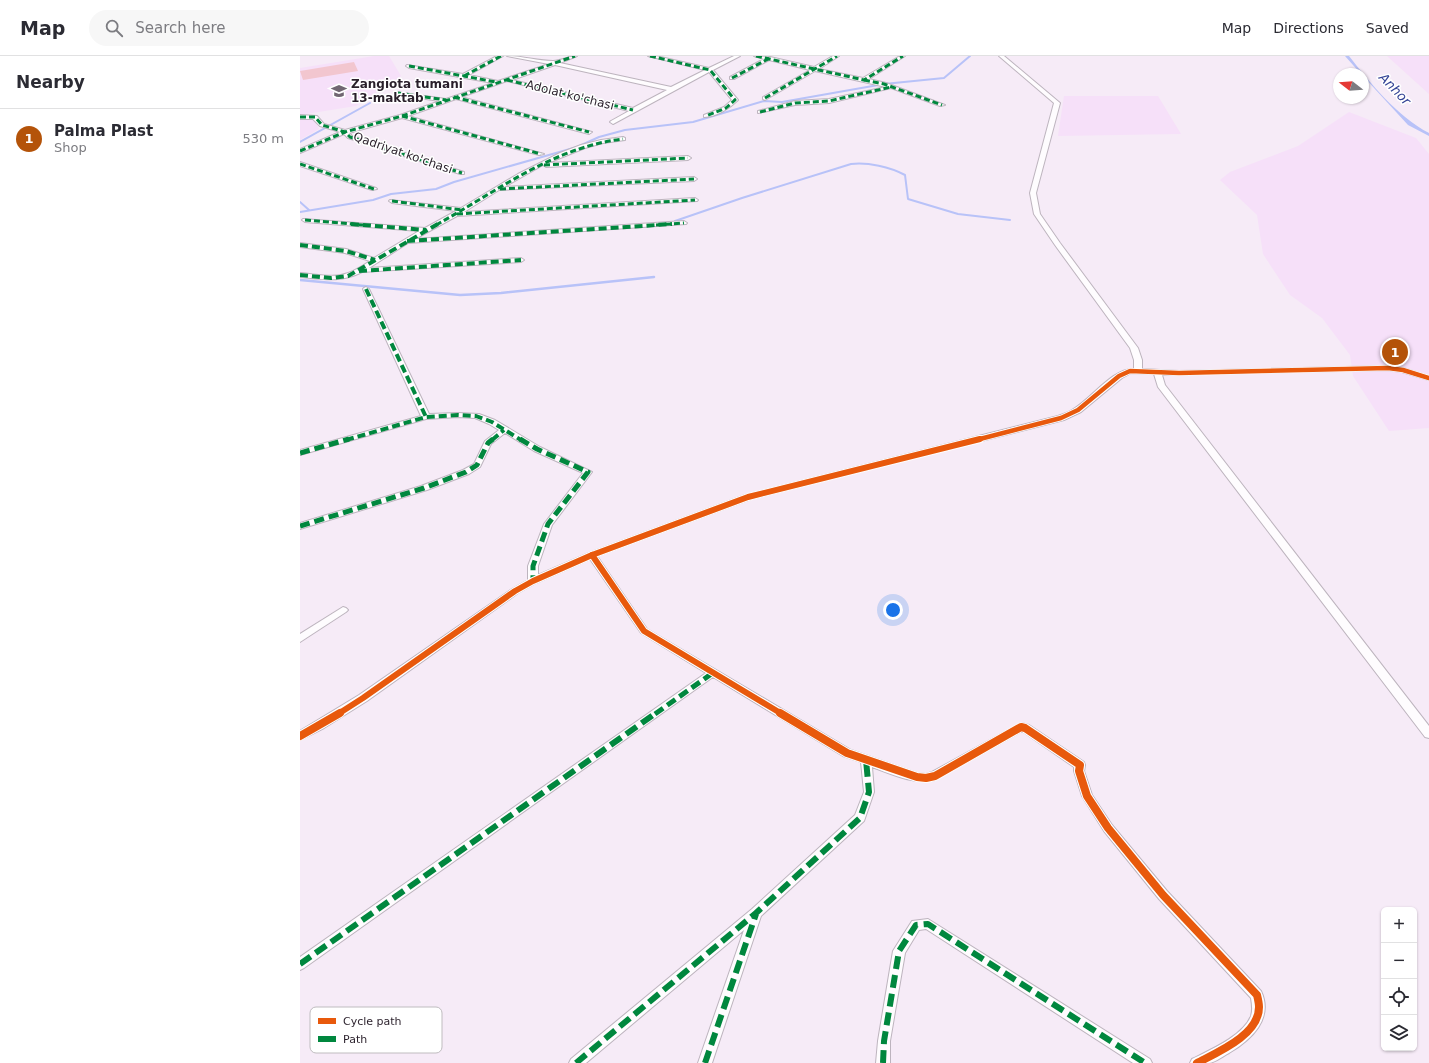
<!DOCTYPE html>
<html lang="en">
<head>
<meta charset="utf-8">
<style>
	:root { --surface:#fff; --page:#f7f7f7; --text:#2b2b33; --muted:#7c7c81; --line:#e1e1e2; --accent:#b45309 }
	body { margin:0; font-family:"DejaVu Sans",sans-serif; background:var(--page); color:var(--text) }
	.controls { position:absolute; right:12px; bottom:12px; display:grid; overflow:hidden; border-radius:6px; box-shadow:0 1px 3px #0004 }
	.controls button { width:36px; height:36px; display:grid; place-items:center; padding:0; border:0; border-bottom:1px solid var(--line); background:var(--surface); color:var(--text); font:20px sans-serif }
	.compass { position:absolute; left:1033px; top:12px; width:36px; height:36px; border-radius:50%; background:var(--surface); box-shadow:0 1px 3px #0004; rotate:287deg }
	.you { position:absolute; left:593px; top:554px; width:14px; height:14px; margin:-10px; border:3px solid #fff; border-radius:50%; background:#1a73e8; box-shadow:0 0 0 6px #1a73e833 }
	.badge { display:grid; place-items:center; width:26px; height:26px; border-radius:50%; background:var(--accent); color:#fff; font-size:13px; font-weight:700 }
	.pin { position:absolute; translate:-50% -50%; border:2px solid #fff; box-shadow:0 1px 4px #0006 }
	.list { margin:0; padding:0; list-style:none }
	h2 { display:flex; justify-content:space-between; align-items:center; height:52px; margin:0; padding:0 16px; font-size:17px }
	h2 small { font-size:13px; font-weight:400; color:var(--muted) }
	.list li { display:grid; grid-template-columns:26px 1fr auto; gap:12px; align-items:center; box-sizing:border-box; height:60px; padding:0 16px; border-top:1px solid var(--line) }
	.list b { display:block; font-size:15px; white-space:nowrap }
	.list p { margin:0; font-size:13px; white-space:nowrap; color:var(--muted) }
	.list em { font-size:13px; font-style:normal; color:var(--muted) }
	.icon { flex:none; width:22px; height:22px; fill:none; stroke:currentColor; stroke-width:2; stroke-linecap:round; stroke-linejoin:round }
	.map { position:relative; flex:none; width:1129px; height:1007px; overflow:hidden }
	header { display:flex; align-items:center; gap:24px; box-sizing:border-box; height:56px; padding:0 20px; background:var(--surface); border-bottom:1px solid var(--line) }
	header strong { font-size:19px }
	nav { display:flex; gap:22px; margin-inline-start:auto; font-size:14px }
	.search { width:280px; height:36px; background:var(--page); display:flex; align-items:center; gap:10px; box-sizing:border-box; padding:0 14px; border-radius:22px; color:var(--muted); font-size:15px }
	main { display:flex }
	aside { flex:1; background:var(--surface) }
	.map>svg:first-child { display:block }
	.built { fill:#f6e0f9 }
	.green { fill:#f2c6cf }
	.water { fill:#b8c2f8 }
	.lines { fill:none; stroke-linecap:round; stroke-linejoin:round }
	.stream-far1 { stroke:#b8c2f8; stroke-width:2 }
	.stream { stroke:#b8c2f8; stroke-width:2.5 }
	.minor-casing { stroke:#bdb4be; stroke-width:2 }
	.minor { fill:#fefcfe; fill-rule:evenodd }
	.quiet-far3 { stroke:#00873e; stroke-width:3; stroke-dasharray:6 3; stroke-linecap:butt }
	.quiet-far2 { stroke:#00873e; stroke-width:4; stroke-dasharray:8 4; stroke-linecap:butt }
	.quiet-far1 { stroke:#00873e; stroke-width:5; stroke-dasharray:10 5; stroke-linecap:butt }
	.quiet { stroke:#00873e; stroke-width:6; stroke-dasharray:13 6; stroke-linecap:butt }
	.cycleway-far2-casing { stroke:#fff; stroke-width:6 }
	.cycleway-far1-casing { stroke:#fff; stroke-width:8 }
	.cycleway-casing { stroke:#fff; stroke-width:10 }
	.cycleway-far2 { stroke:#e8590c; stroke-width:4.5 }
	.cycleway-far1 { stroke:#e8590c; stroke-width:6 }
	.cycleway { stroke:#e8590c; stroke-width:8 }
	.labels { text-anchor:middle; dominant-baseline:central; stroke-width:3; stroke-linejoin:round; paint-order:stroke }
	.far-poi-label { font-size:12px; font-weight:bold; fill:#291f2a; stroke:#fff; text-anchor:start }
	.far-street-label { font-size:12px; fill:#291f2a; stroke:#fff }
	.far-water-label { font-size:13px; font-style:italic; fill:#354496; stroke:#fff }
	.key { fill:#fff; stroke:#bfbcbf; stroke-width:1 }
	.key-label { font-size:11px; fill:#291f2a }
</style>
</head>
<body>
<header>
<strong>Map</strong>
<div class="search"><svg class="icon" aria-label="search" viewBox="0 0 24 24"><circle cx="10" cy="10" r="6"/><path d="M15 15l6 6"/></svg>Search here</div>
<nav><a>Map</a><a>Directions</a><a>Saved</a></nav>
</header>
<main>
<aside>
<h2>Nearby<small></small></h2>
<ul class="list">
<li><span class="badge">1</span><div><b>Palma Plast</b><p>Shop</p></div><em>530 m</em></li>
</ul>
</aside>
<div class="map">
<svg width="1129" height="1007" viewBox="0 0 1129 1007">
	<rect width="100%" height="100%" fill="#f6ebf7"/>
	<g class="built">
		<path d="M74,0h15l12,20 -45,30 -56,9v-47z"/>
		<path d="M1087,0h42v38z"/>
		<path d="M764,40h94l23,38 -123,2z"/>
		<path d="M1049,56l67,26 13,16v274l-40,3 -36,-55 -3,-21 -28,-37 -32,-23 -27,-41 -6,-39 -37,-35 10,-8 68,-26z"/>
		<path d="M0,62l14,1 5,10 -19,11z"/>
	</g>
	<path class="green" d="M54,6l4,9 -55,9 -3,-9z"/>
	<path class="water" d="M1045,0h4c22,28 48,60 80,77v3l-21,-11 -45,-49v-2h-2z"/>
	<g class="lines">
		<g class="stream-far1">
			<path d="M0,86l70,-39"/>
			<path d="M0,146l9,8"/>
			<path d="M0,156l73,-12 18,-6 45,-5 18,-7 123,-35 22,-10 26,-7 68,-8 71,-21 18,1 102,-18 60,-6 26,-22"/>
			<path d="M375,165l67,-23 109,-34c17,-2 39,3 54,11l3,24 50,15 52,6"/>
		</g>
		<path class="stream" d="M0,224l160,15 41,-2 153,-16"/>
		<g class="minor-casing">
			<g id="minor">
				<path d="M197,0h6l-34,19 29,6 51,-17 -42,-8c15,0 31,5 46,5 8,0 16,-5 24,-5l-17,7 111,24 34,-17 -57,-14h8l53,12 25,-12h6l-27,14 25,30c-8,8 -22,17 -34,17v-2l20,-8 8,-7 -23,-28 -96,52 -3,-2 1,-1 18,-10 -122,-30 -46,16 131,35 -3,2 -133,-35 -48,17 136,38 -5,1 -137,-37 -53,15 3,3 112,36v2h-4l-112,-36 -4,-4 -44,19v-4l40,-17 -20,-6 -7,-7h-13v-4l17,1 7,8 21,6 55,-15 40,-14 -42,-6 -3,-2 1,-1 50,7 47,-16 -84,-15 -3,-2 1,-1 56,9zM255,9l112,25 -34,18 -121,-28z"/>
				<path d="M454,0l16,1 44,10 19,-11h6l-20,13 44,9 37,-22h5l-36,23 17,4 59,22 -5,1 -49,-18 -62,15 -34,2 -37,8v-2l37,-10 34,-2 57,-12 -71,-16 -50,29 -2,-1v-2l47,-27 -41,-10 -35,19h-4v-2l34,-18z"/>
				<path d="M699,0h5l56,47 -24,90 4,21 20,29 78,105 4,12v9l37,2 209,-5 15,2 26,8v4l-27,-8 -14,-2 -226,5 3,10 264,341v12l-4,-1 -267,-350 -4,-13 -23,-1 -9,5 -41,34 -17,8 -313,79 -154,57 50,73 204,121 66,23 9,1 6,-2 89,-49 8,2 55,37 1,3 -1,6 8,24 20,30 55,66 94,100c13,28 -10,49 -32,62 -6,3 -13,9 -20,10 -6,0 -13,0 -19,0l2,-4c18,-9 51,-23 59,-43 2,-6 1,-12 0,-18l-92,-99 -55,-68 -22,-35 -8,-25v-4l-52,-36 -87,49c-21,5 -44,-6 -63,-13l2,25 -10,29 -103,95 -49,147h-14l46,-133 -158,133h-17l2,-4 181,-150 103,-94 9,-23 -3,-30 -18,-6 -130,-79 -409,291 -4,2v-13l406,-284 -65,-40 -51,-74 -54,24 -18,10 -151,108 -43,27 -24,12v-9l59,-36 153,-106 16,-9v-14l16,-42 39,-51 -49,-22 -29,-18 -14,11 -11,23 -11,7 -42,16 -127,39v-6l121,-37 42,-16 11,-6 11,-23 14,-11 -10,-6 -14,-6 -17,-1 -32,2 -126,36v-5l121,-34 -58,-127 1,-1 2,-1 3,2 60,125 29,-1 21,1 16,6 45,27 52,25 -40,53 -14,41v9l51,-22 156,-58 313,-79c6,-2 12,-4 17,-8 17,-10 38,-40 59,-39v-9l-4,-12 -75,-103 -21,-31 -4,-21 24,-90z"/>
				<path d="M323,81l2,1v2l-22,3 -18,5 -37,15 140,-7 3,2 -3,2 -142,7 -3,-2 -39,22 190,-10 3,2 -3,2 -195,9 -35,22 231,-14 3,2 -1,1 -240,15 -42,23 269,-18 3,2 -1,1 -278,19 -39,25 152,-10 3,2 -3,2 -159,10c-21,11 -40,7 -62,5v-4c33,3 41,8 70,-12l-25,-8 -45,-6v-4l46,6 28,9 45,-27 -114,-9 -3,-2 1,-1 122,9 31,-17 -64,-8 -3,-2 1,-1 71,8 57,-34 42,-21 21,-8 20,-5z"/>
				<path d="M0,106l76,26 1,1 -5,1 -72,-24z"/>
				<path d="M43,551l3,1 2,2 -2,2 -46,30v-8z"/>
				<path d="M628,863l222,140 2,4h-19l-207,-134 -7,1 -14,23 -15,88v22h-14l2,-22 15,-90 19,-30z"/>
			</g>
		</g>
		<use href="#minor" class="minor"/>
		<g class="quiet-far3">
			<path d="M350,0l60,14 25,30 -9,8 -20,8"/>
			<path d="M456,0l108,24 39,-24"/>
			<path d="M109,10l87,16"/>
			<path d="M164,20l37,-20"/>
			<path d="M432,22l38,-20"/>
			<path d="M207,24l126,30"/>
			<path d="M564,24l20,4 58,21"/>
			<path d="M98,37l48,7"/>
			<path d="M154,41l135,35"/>
			<path d="M465,42l72,-42"/>
			<path d="M460,56l35,-9 34,-2 62,-14"/>
			<path d="M102,60l139,38"/>
			<path d="M0,61h15l7,8 23,7 5,5 112,36"/>
			<path d="M0,95l45,-19 57,-16 173,-60"/>
			<path d="M0,108l74,25"/>
			<path d="M244,109l144,-7"/>
			<path d="M200,133l194,-10"/>
			<path d="M92,145l70,9"/>
			<path d="M157,158l238,-14"/>
			<path d="M5,164l58,5"/>
			<path d="M136,169c60,-33 117,-78 187,-86"/>
			<path d="M356,169l28,-2"/>
		</g>
		<g class="quiet-far2">
			<path d="M51,168l75,6"/>
			<path d="M107,185l265,-17"/>
			<path d="M0,189l46,6 29,9"/>
			<path d="M59,215l162,-11"/>
			<path d="M0,219l31,3 17,-2 90,-52"/>
			<path d="M66,233l60,128"/>
			<path d="M46,384l80,-23 32,-2 18,1 16,6 29,18"/>
			<path d="M192,384l12,-10"/>
		</g>
		<g class="quiet-far1">
			<path d="M220,383l17,10 51,23 -40,52 -15,42v15"/>
			<path d="M0,397l49,-14"/>
			<path d="M0,470l124,-38 42,-16 11,-7 11,-22 5,-4"/>
			<path d="M355,658l59,-42"/>
		</g>
		<g class="quiet">
			<path d="M0,908l356,-251"/>
			<path d="M276,1007l180,-150 104,-95 9,-26 -3,-32"/>
			<path d="M405,1007l51,-149"/>
			<path d="M583,1007l1,-22 15,-90 17,-26 12,-1 217,139"/>
		</g>
		<g class="cycleway-far2-casing">
			<path id="cycleway-far2" d="M676,384l85,-22 17,-8 41,-34 11,-5 49,2 209,-5 15,2 26,8"/>
		</g>
		<g class="cycleway-far1-casing">
			<g id="cycleway-far1">
				<path d="M292,499l52,76 138,83"/>
				<path d="M38,658l25,-16 152,-107 18,-10 59,-26 156,-58 232,-58"/>
			</g>
		</g>
		<g class="cycleway-casing">
			<g id="cycleway">
				<path d="M480,657l67,40 70,24 9,1 9,-2 86,-49 4,1 55,37 -1,6 8,25 21,32 55,67 94,100c1,4 2,8 2,12 0,28 -41,45 -62,56"/>
				<path d="M0,680l40,-23"/>
			</g>
		</g>
		<use href="#cycleway-far2" class="cycleway-far2"/>
		<use href="#cycleway-far1" class="cycleway-far1"/>
		<use href="#cycleway" class="cycleway"/>
	</g>
	<defs>
		<g id="school-bare" transform="scale(1.2)"><path d="M0-5L7-2L0 1L-7-2ZM-4 1L0 2.5L4 1V4Q0 6-4 4Z" fill="#716672" stroke="#fff" stroke-width="2.5" paint-order="stroke"/></g>
	</defs>
	<g fill-rule="evenodd">
		<use href="#school-bare" x="39" y="35"/>
	</g>
	<g class="labels">
		<g class="far-poi-label">
			<text x="51" y="28">Zangiota tumani<tspan x="51" dy="14">13-maktab</tspan></text>
		</g>
		<g class="far-street-label">
			<text transform="translate(270 39) rotate(14)">Adolat ko'chasi</text>
			<text transform="translate(103 97) rotate(19)">Qadriyat ko'chasi</text>
		</g>
		<g class="far-water-label">
			<text transform="translate(1095 33) rotate(46)">Anhor</text>
		</g>
	</g>
	<rect x="10" y="951" width="132" height="46" rx="6" class="key"/>
	<rect x="18" y="962" width="18" height="6" fill="#e8590c"/>
	<rect x="18" y="980" width="18" height="6" fill="#00873e"/>
	<g class="key-label">
		<text x="43" y="969">Cycle path</text>
		<text x="43" y="987">Path</text>
	</g>
</svg>
<div class="controls">
<button>+</button>
<button>−</button>
<button><svg class="icon" aria-label="locate" viewBox="0 0 24 24"><circle cx="12" cy="12" r="6"/><path d="M12 2v4M12 18v4M2 12h4M18 12h4"/></svg></button>
<button><svg class="icon" aria-label="layers" viewBox="0 0 24 24"><path d="M12 4l9 5-9 5-9-5zM3 14l9 5 9-5"/></svg></button>
</div>
<svg class="compass" viewBox="-18 -18 36 36"><path d="M0-13l5 13h-10z" fill="#e53935"/><path d="M0 13l5-13h-10z" fill="#7c7c81"/></svg>
<div class="you"></div>
<div class="pin badge" style="left:1095px;top:296px">1</div>
</div>
</main>
</body>
</html>
